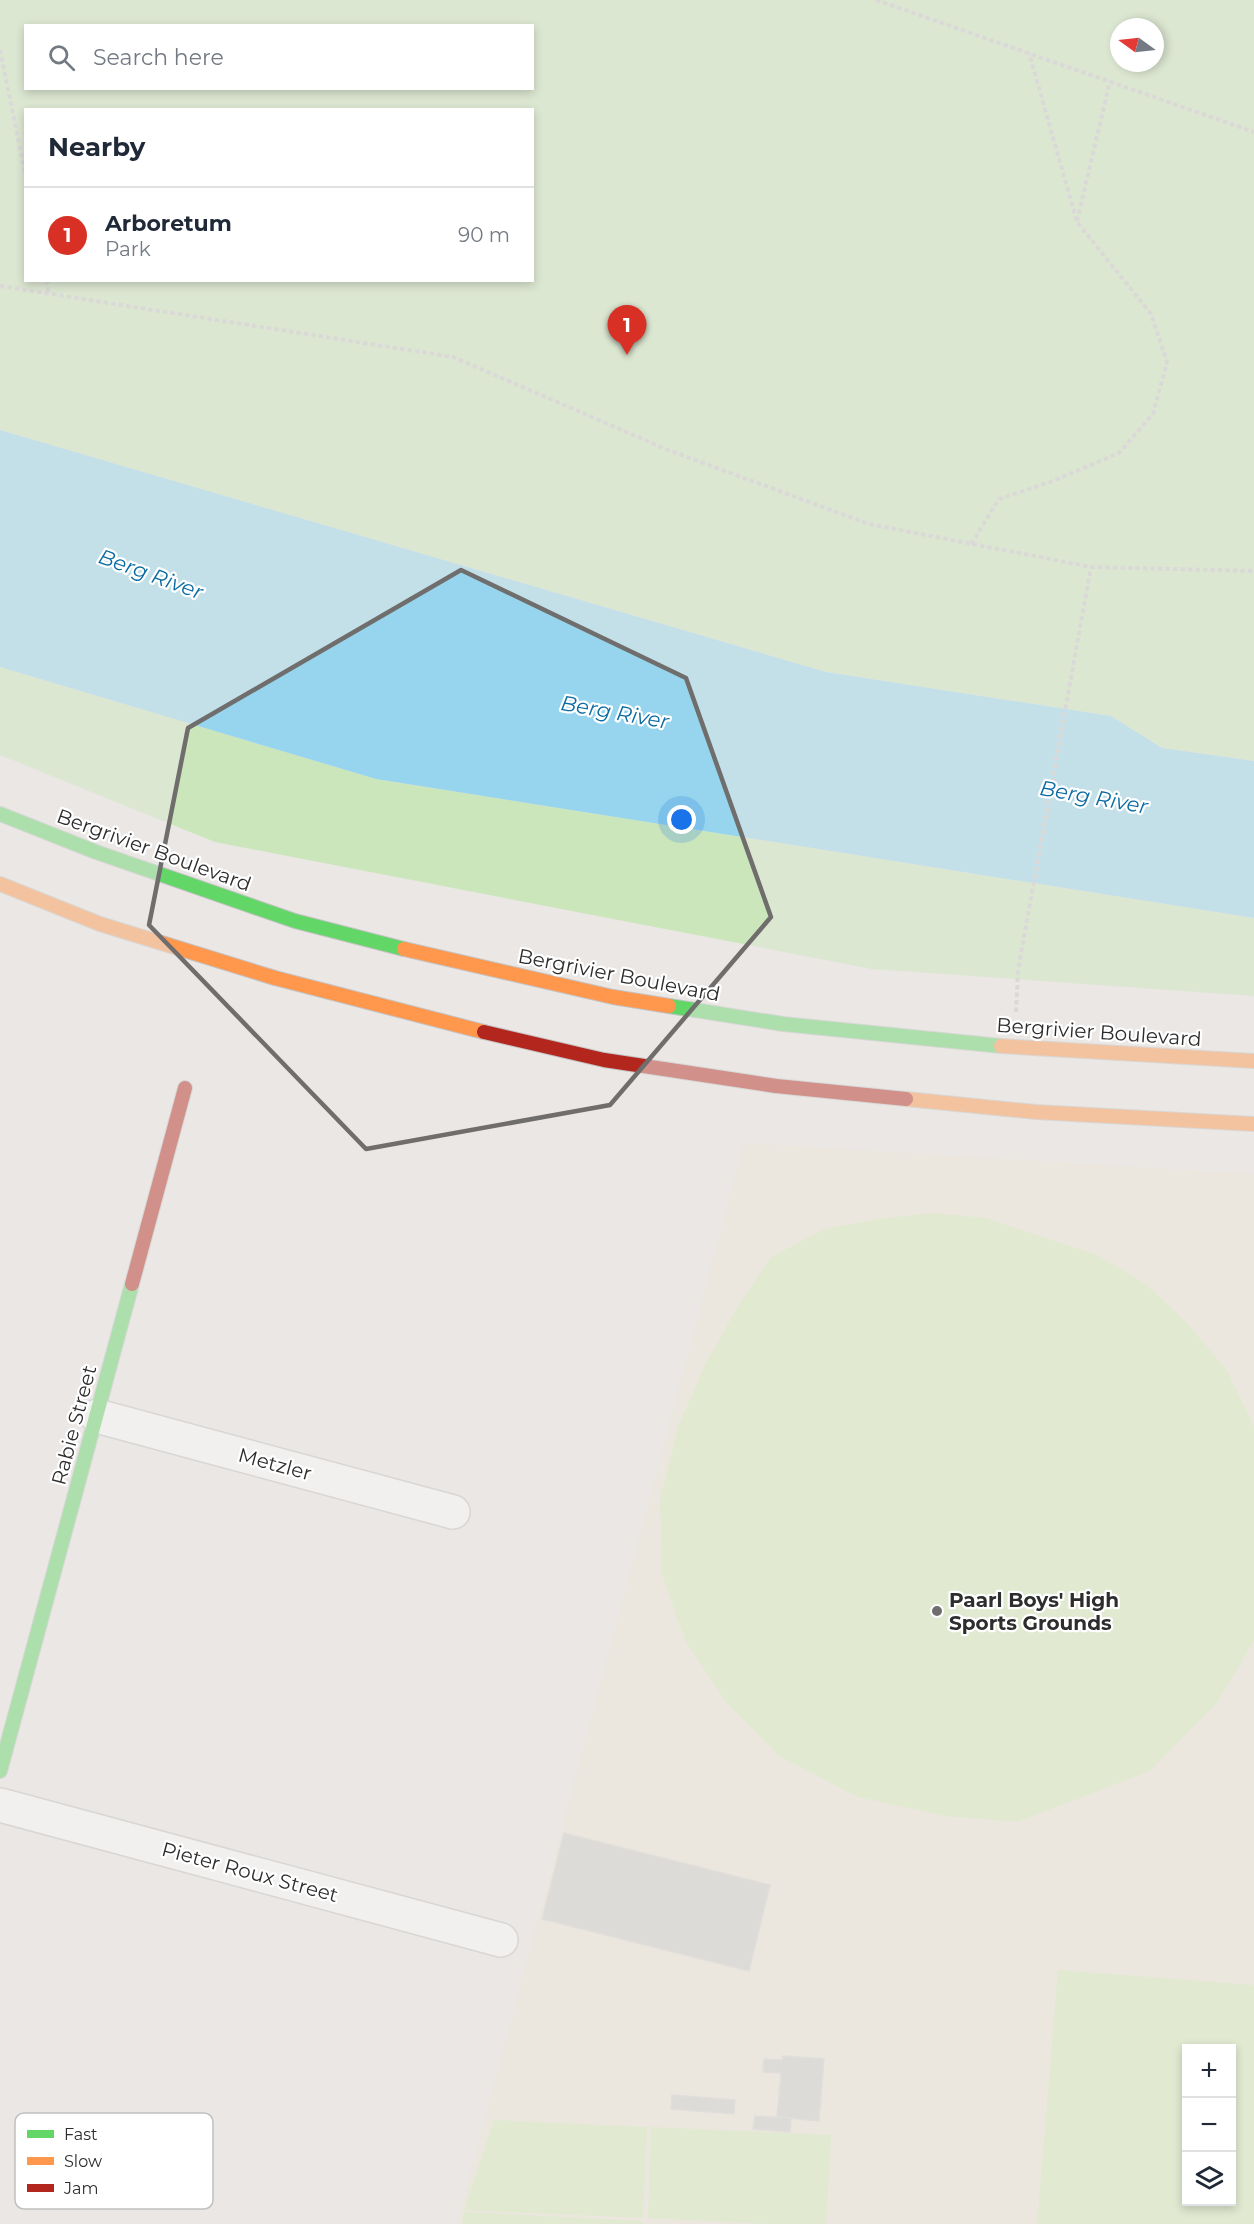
<!DOCTYPE html>
<html lang="en">
<head>
<meta charset="utf-8">
<style>
	:root { --surface:#fff; --page:#f6f6f7; --text:#1f2937; --muted:#747a83; --line:#e0e1e3; --accent:#d93025 }
	body { margin:0; font-family:Montserrat,sans-serif; background:var(--page); color:var(--text) }
	.controls { position:absolute; right:18px; bottom:18px; display:grid; overflow:hidden; border-radius:0px; box-shadow:0 3px 9px #0003 }
	.controls button { width:54px; height:54px; display:grid; place-items:center; padding:0; border:0; border-bottom:2px solid var(--line); background:var(--surface); color:var(--text); font:30px sans-serif }
	.compass { position:absolute; left:1110px; top:18px; width:54px; height:54px; border-radius:50%; background:var(--surface); box-shadow:0 3px 9px #0003; rotate:285deg }
	.you { position:absolute; left:682px; top:820px; width:21px; height:21px; margin:-15px; border:4px solid #fff; border-radius:50%; background:#1a73e8; box-shadow:0 0 0 9px #1a73e833 }
	.badge { display:grid; place-items:center; width:39px; height:39px; border-radius:50%; background:var(--accent); color:#fff; font-size:20px; font-weight:700 }
	.pin { position:absolute; translate:-50% -50px; filter:drop-shadow(0 2px 3px #0008) }
	.pin::after { content:''; position:absolute; top:32px; width:21px; height:18px; background:inherit; clip-path:polygon(0 0,100% 0,50% 100%) }
	.list { margin:0; padding:0; list-style:none }
	h2 { display:flex; justify-content:space-between; align-items:center; height:78px; margin:0; padding:0 24px; font-size:26px }
	h2 small { font-size:20px; font-weight:400; color:var(--muted) }
	.list li { display:grid; grid-template-columns:39px 1fr auto; gap:18px; align-items:center; box-sizing:border-box; height:96px; padding:0 24px; border-top:2px solid var(--line) }
	.list b { display:block; font-size:22px; white-space:nowrap }
	.list p { margin:0; font-size:20px; white-space:nowrap; color:var(--muted) }
	.list em { font-size:20px; font-style:normal; color:var(--muted) }
	.icon { flex:none; width:33px; height:33px; fill:none; stroke:currentColor; stroke-width:2; stroke-linecap:round; stroke-linejoin:round }
	.map { position:relative; flex:none; width:1254px; height:2224px; overflow:hidden }
	.search { position:absolute; background:var(--surface); box-shadow:0 3px 9px #0003; left:24px; top:24px; width:510px; height:66px; display:flex; align-items:center; gap:15px; box-sizing:border-box; padding:0 21px; border-radius:0px; color:var(--muted); font-size:22px }
	.panel { position:absolute; background:var(--surface); box-shadow:0 3px 9px #0003; left:24px; top:108px; width:510px; height:174px; border-radius:0px }
	.map>svg:first-child { display:block }
	.education { fill:#ede6d8; fill-rule:evenodd }
	.green { fill:#cce6bc; fill-rule:evenodd }
	.pitch { fill:#d7eaba; fill-rule:evenodd }
	.water { fill:#96d5ed }
	.building { fill:#cfcdca; stroke:#d5d3d0; stroke-width:1.5 }
	.lines { fill:none; stroke-linecap:round; stroke-linejoin:round }
	.street-casing { stroke:#c4c3c4; stroke-width:36 }
	.fast-casing { stroke:#c4c3c4; stroke-width:16 }
	.slow-casing { stroke:#c4c3c4; stroke-width:16 }
	.jam-casing { stroke:#c4c3c4; stroke-width:16 }
	.path { stroke:#c8c8c8; stroke-width:4; stroke-dasharray:4.5 3; stroke-linecap:butt }
	.street { stroke:#fcfbfb; stroke-width:33 }
	.fast { stroke:#63d668; stroke-width:14 }
	.slow { stroke:#ff974d; stroke-width:14 }
	.jam { stroke:#b3261e; stroke-width:14 }
	.marked { fill:none; stroke:#6f6e6d; stroke-width:4.5; stroke-linejoin:round }
	.poi-dot { fill:#6f6e6d; stroke:#fff; stroke-width:2 }
	.labels { text-anchor:middle; dominant-baseline:central; stroke-width:4.5; stroke-linejoin:round; paint-order:stroke }
	.street-label { font-size:20px; fill:#2d2d2d; stroke:#fff }
	.poi-label { font-size:20px; font-weight:bold; fill:#2d2d2d; stroke:#fff; text-anchor:start }
	.water-label { font-size:21px; font-style:italic; fill:#0b6ba3; stroke:#fff }
	.key { fill:#fff; stroke:#c0c0c0; stroke-width:1.5 }
	.key-label { font-size:16px; fill:#2d2d2d }
</style>
</head>
<body>
<div class="map">
<svg width="1254" height="2224" viewBox="0 0 1254 2224">
	<rect width="100%" height="100%" fill="#eae7e4"/>
	<path class="education" d="M744,1143l510,31v1050h-797zM1186,2048h46v154h-46z"/>
	<g class="green">
		<path d="M0,0h1254v761l-92,-13 -51,-32 -285,-44 -826,-242zM26,26h506v62h-506zM1119,27h36v36h-36zM26,110h506v170h-506z"/>
		<path d="M0,667l376,112 878,139v78l-382,-27 -657,-127 -215,-87z"/>
	</g>
	<g class="pitch">
		<path d="M933,1213l52,5 110,36 52,31 40,38 39,46 28,57v215l-37,62 -67,68 -133,51 -72,-6 -87,-19 -79,-41 -54,-55 -40,-61 -23,-66 -2,-73 18,-74 28,-64 31,-55 34,-51 54,-28 54,-10z"/>
		<path d="M1058,1970l196,15v239h-217zM1232,2048v154h-46v-154z"/>
		<path d="M494,2120l153,7 -4,91 -179,-8z"/>
		<path d="M651,2127l180,8 -5,89h-55l-123,-6z"/>
		<path d="M463,2212l179,9v3h-180z"/>
	</g>
	<path class="water" d="M0,430l826,242 285,44 51,32 92,13v157l-878,-139 -376,-112z"/>
	<g class="building">
		<path d="M564,1833l206,52 -21,86 -207,-52z"/>
		<path d="M783,2056l41,3 -5,62 -42,-4 4,-44 -18,-1 1,-13 18,1z"/>
		<path d="M672,2095l63,5 -1,14 -63,-5z"/>
		<path d="M755,2116l36,2 -1,14 -37,-3z"/>
	</g>
	<g class="lines">
		<g class="street-casing">
			<g id="street">
				<path d="M97,1416l356,96"/>
				<path d="M0,1805l501,135"/>
			</g>
		</g>
		<g class="fast-casing">
			<g id="fast">
				<path d="M0,814l96,38 199,69 109,28"/>
				<path d="M669,1006l114,18 218,22"/>
				<path d="M0,1771l132,-487"/>
			</g>
		</g>
		<g class="slow-casing">
			<g id="slow">
				<path d="M0,884l100,40 175,54 209,54"/>
				<path d="M404,949l209,48 56,9"/>
				<path d="M1001,1046l253,15"/>
				<path d="M906,1099l130,13 218,12"/>
			</g>
		</g>
		<g class="jam-casing">
			<g id="jam">
				<path d="M484,1032l120,28 172,26 130,13"/>
				<path d="M132,1284l53,-196"/>
			</g>
		</g>
		<g class="path">
			<path d="M876,0l378,132"/>
			<path d="M0,50l26,128"/>
			<path d="M1077,221l33,-140"/>
			<path d="M46,280l3,14"/>
			<path d="M0,286l453,71 215,93 201,74 222,43 163,4"/>
			<path d="M971,544l28,-45 54,-18 66,-28 34,-39 14,-52 -16,-48 -74,-92 -48,-169"/>
			<path d="M1016,1012l2,-42 73,-403"/>
		</g>
		<use href="#street" class="street"/>
		<use href="#fast" class="fast"/>
		<use href="#slow" class="slow"/>
		<use href="#jam" class="jam"/>
	</g>
	<path d="M0 0H1254V2224H0ZM461,570l225,108 85,239 -161,188 -244,44 -217,-224 39,-197z" fill="#eae7e4" fill-opacity=".55" fill-rule="evenodd"/>
	<path class="marked" d="M461,570l225,108 85,239 -161,188 -244,44 -217,-224 39,-197z"/>
	<circle class="poi-dot" cx="937" cy="1611" r="6"/>
	<g class="labels">
		<g class="street-label">
			<text transform="translate(154 850) rotate(20)">Bergrivier Boulevard</text>
			<text transform="translate(619 975) rotate(11)">Bergrivier Boulevard</text>
			<text transform="translate(1099 1032) rotate(4)">Bergrivier Boulevard</text>
			<text transform="translate(74 1425) rotate(-75)">Rabie Street</text>
			<text transform="translate(275 1464) rotate(15)">Metzler</text>
			<text transform="translate(250 1872) rotate(15)">Pieter Roux Street</text>
		</g>
		<g class="poi-label">
			<text x="949" y="1600">Paarl Boys' High<tspan x="949" dy="23">Sports Grounds</tspan></text>
		</g>
		<g class="water-label">
			<text transform="translate(151 574) rotate(20)">Berg River</text>
			<text transform="translate(615 712) rotate(10)">Berg River</text>
			<text transform="translate(1094 797) rotate(10)">Berg River</text>
		</g>
	</g>
	<rect x="15" y="2113" width="198" height="96" rx="9" class="key"/>
	<rect x="27" y="2130" width="27" height="8" fill="#63d668"/>
	<rect x="27" y="2157" width="27" height="8" fill="#ff974d"/>
	<rect x="27" y="2184" width="27" height="8" fill="#b3261e"/>
	<g class="key-label">
		<text x="64" y="2140">Fast</text>
		<text x="64" y="2167">Slow</text>
		<text x="64" y="2194">Jam</text>
	</g>
</svg>
<div class="controls">
<button>+</button>
<button>−</button>
<button><svg class="icon" aria-label="layers" viewBox="0 0 24 24"><path d="M12 4l9 5-9 5-9-5zM3 14l9 5 9-5"/></svg></button>
</div>
<svg class="compass" viewBox="-18 -18 36 36"><path d="M0-13l5 13h-10z" fill="#e53935"/><path d="M0 13l5-13h-10z" fill="#747a83"/></svg>
<div class="you"></div>
<div class="pin badge" style="left:627px;top:355px">1</div>
<div class="search"><svg class="icon" aria-label="search" viewBox="0 0 24 24"><circle cx="10" cy="10" r="6"/><path d="M15 15l6 6"/></svg>Search here</div>
<section class="panel">
<h2>Nearby<small></small></h2>
<ul class="list">
<li><span class="badge">1</span><div><b>Arboretum</b><p>Park</p></div><em>90 m</em></li>
</ul>
</section>
</div>
</body>
</html>
